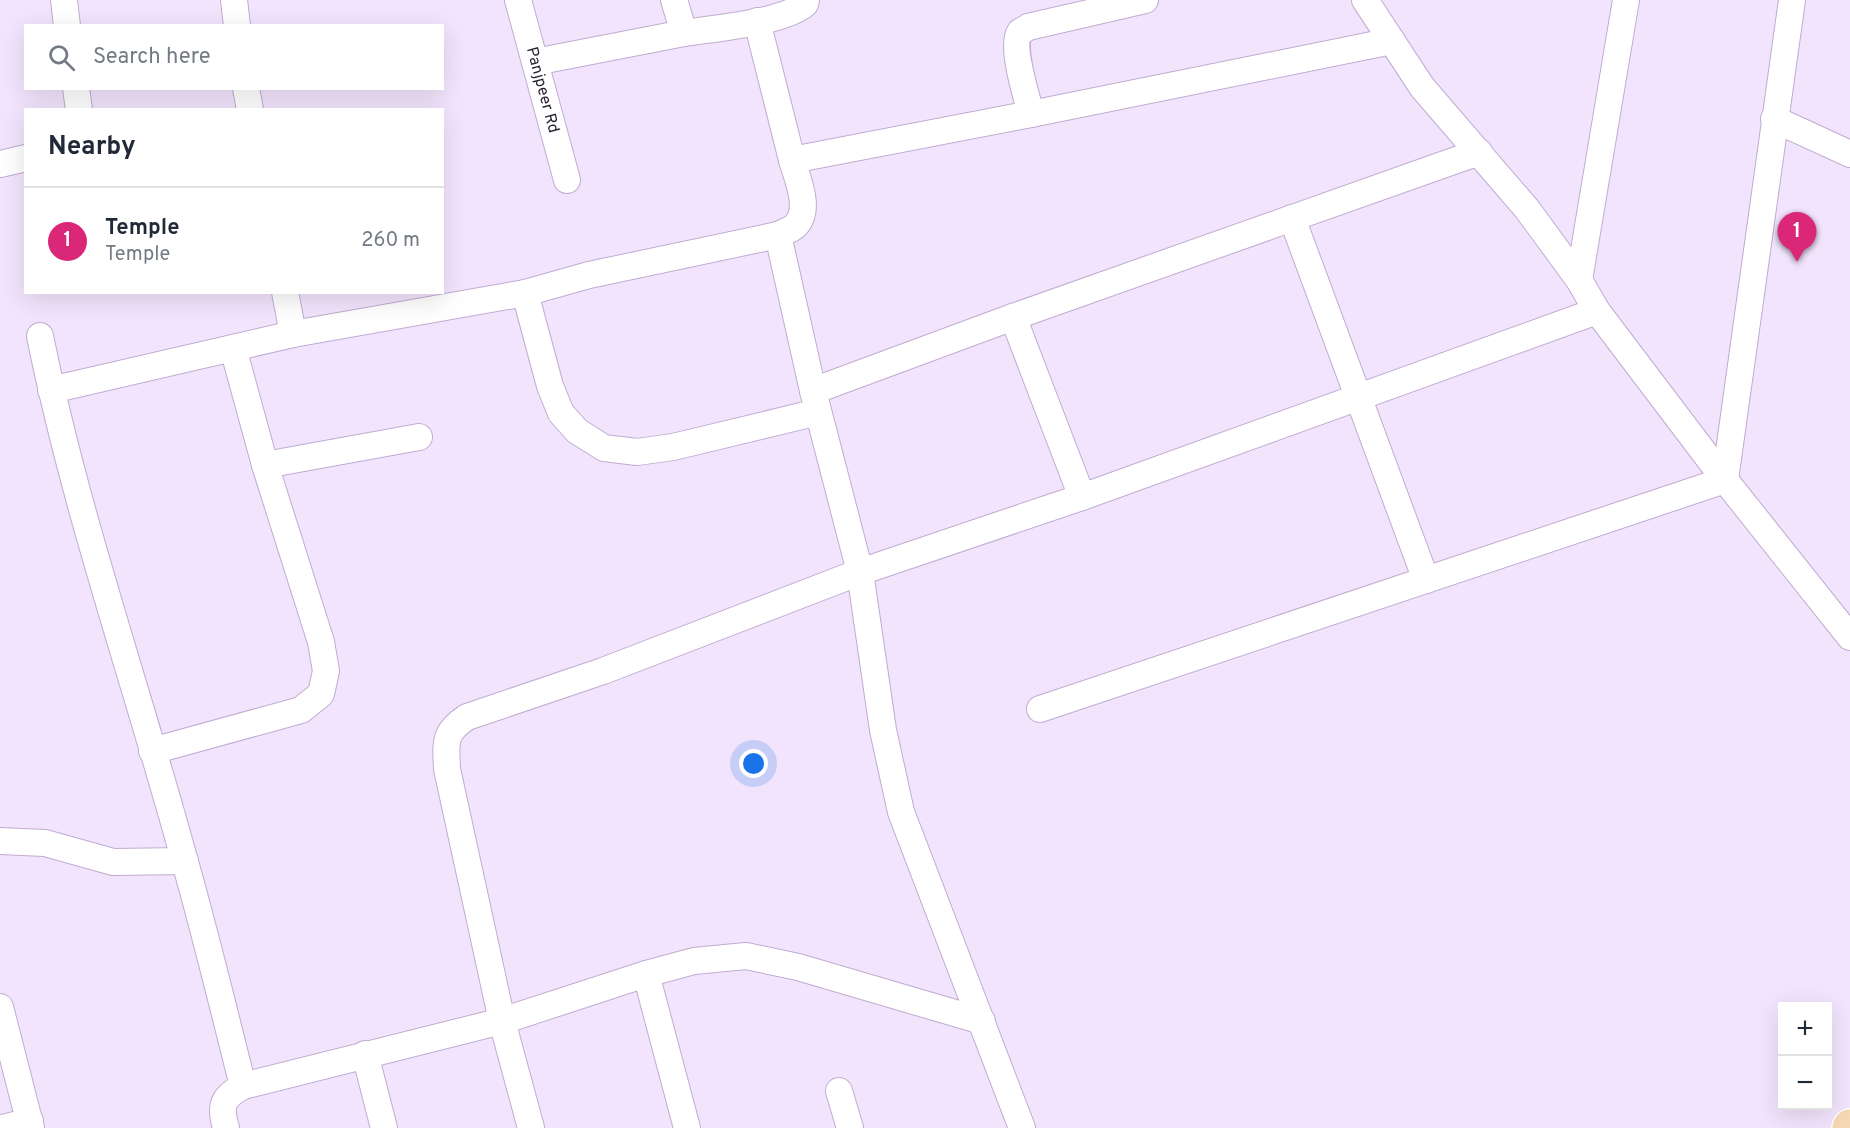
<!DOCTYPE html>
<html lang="en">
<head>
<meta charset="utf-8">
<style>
	:root { --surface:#fff; --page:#f6f6f7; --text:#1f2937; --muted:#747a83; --line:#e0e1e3; --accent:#db2777 }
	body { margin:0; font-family:Overpass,sans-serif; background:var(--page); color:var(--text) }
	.controls { position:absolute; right:18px; bottom:18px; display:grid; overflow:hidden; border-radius:0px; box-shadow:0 6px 24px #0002 }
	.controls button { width:54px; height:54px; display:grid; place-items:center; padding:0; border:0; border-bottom:2px solid var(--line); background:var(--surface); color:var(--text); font:30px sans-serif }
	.you { position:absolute; left:754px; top:764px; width:21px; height:21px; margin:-15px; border:4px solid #fff; border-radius:50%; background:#1a73e8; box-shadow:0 0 0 9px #1a73e833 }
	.badge { display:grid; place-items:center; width:39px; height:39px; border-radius:50%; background:var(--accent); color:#fff; font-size:20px; font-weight:700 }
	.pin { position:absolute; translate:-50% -50px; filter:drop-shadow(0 2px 3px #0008) }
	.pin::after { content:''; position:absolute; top:32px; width:21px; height:18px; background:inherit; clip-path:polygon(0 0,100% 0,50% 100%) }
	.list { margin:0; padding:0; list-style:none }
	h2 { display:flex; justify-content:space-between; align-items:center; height:78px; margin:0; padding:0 24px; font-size:26px }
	h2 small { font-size:20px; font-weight:400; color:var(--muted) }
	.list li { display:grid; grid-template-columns:39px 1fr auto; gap:18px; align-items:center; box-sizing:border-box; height:108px; padding:0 24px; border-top:2px solid var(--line) }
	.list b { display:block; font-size:22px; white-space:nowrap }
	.list p { margin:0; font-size:20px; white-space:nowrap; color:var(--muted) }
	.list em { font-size:20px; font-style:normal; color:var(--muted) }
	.icon { flex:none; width:33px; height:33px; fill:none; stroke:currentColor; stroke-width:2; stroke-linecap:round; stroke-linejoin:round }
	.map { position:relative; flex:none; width:1850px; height:1128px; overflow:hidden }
	.search { position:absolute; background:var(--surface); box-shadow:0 6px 24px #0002; left:24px; top:24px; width:420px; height:66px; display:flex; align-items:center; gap:15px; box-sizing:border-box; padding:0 21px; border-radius:0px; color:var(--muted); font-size:22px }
	.panel { position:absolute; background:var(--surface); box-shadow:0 6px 24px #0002; left:24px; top:108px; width:420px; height:186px; border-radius:0px }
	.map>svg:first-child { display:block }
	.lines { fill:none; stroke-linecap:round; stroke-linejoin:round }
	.minor-casing { stroke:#c2abd1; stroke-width:28 }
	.trunk-casing { stroke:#fff; stroke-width:36 }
	.minor { stroke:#fff; stroke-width:26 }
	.trunk { stroke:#f6d8b6; stroke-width:33 }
	.labels { text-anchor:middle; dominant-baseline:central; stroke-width:5; stroke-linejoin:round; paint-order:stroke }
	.street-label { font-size:16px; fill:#271f2d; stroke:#fff }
</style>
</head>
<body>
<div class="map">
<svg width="1850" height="1128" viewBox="0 0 1850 1128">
	<rect width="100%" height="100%" fill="#f2e4fc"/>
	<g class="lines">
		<g class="minor-casing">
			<g id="minor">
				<path d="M64,0l3,26"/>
				<path d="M234,0l3,26"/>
				<path d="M518,0l49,180"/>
				<path d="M674,0l10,33c32,-5 97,-10 121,-29l1,-4"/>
				<path d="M1365,0l57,87 105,122 52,71 18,31 128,169 125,157"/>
				<path d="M757,21l35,139"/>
				<path d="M535,62l149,-29"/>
				<path d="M76,88l3,22"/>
				<path d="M246,88l4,22"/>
				<path d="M1031,114l361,-73"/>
				<path d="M1774,119l76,35"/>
				<path d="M0,164l26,-6"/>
				<path d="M1292,218l134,362"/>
				<path d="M778,235l35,156 47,181 23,158 18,82 121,316"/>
				<path d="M1579,280l47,-280"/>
				<path d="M285,292l8,42"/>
				<path d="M525,293l25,93 11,27 16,18 27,17 33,4 36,-5 145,-35"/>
				<path d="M1013,317l69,180"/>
				<path d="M40,336c36,178 97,350 145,526 21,74 39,149 58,224 -20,11 -24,19 -17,42"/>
				<path d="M51,390l242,-56 232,-41 64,-18 189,-40c5,-3 13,-5 17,-9 17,-16 2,-48 -3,-66l239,-46c-4,-16 -21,-69 -11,-82 2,-2 6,-3 8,-5l117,-27"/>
				<path d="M813,391l200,-74 466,-165"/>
				<path d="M265,465l154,-28"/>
				<path d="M1040,709l685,-229 67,-480"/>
				<path d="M152,751l149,-41 20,-16 5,-23 -5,-29 -56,-177 -32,-117"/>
				<path d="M0,841l45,2 68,19 72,-1"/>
				<path d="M646,974l41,154"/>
				<path d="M0,1007l31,121"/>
				<path d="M365,1054l19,74"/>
				<path d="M243,1086l259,-65 144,-47 48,-13 52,-5 52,11 184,54"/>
				<path d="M839,1091l11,37"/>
				<path d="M3,1128l27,-7"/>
				<path d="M531,1128l-29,-107 -55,-252c-1,-27 -4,-36 20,-52l136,-46 257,-99 222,-75 515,-186"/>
			</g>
		</g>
		<g class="trunk-casing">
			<path id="trunk" d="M1849,1128l1,-2"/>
		</g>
		<use href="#minor" class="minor"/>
		<use href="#trunk" class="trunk"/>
	</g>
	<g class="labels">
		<g class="street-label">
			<text transform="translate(542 90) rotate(75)">Panjpeer Rd</text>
		</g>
	</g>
</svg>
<div class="controls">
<button>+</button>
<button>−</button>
</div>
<div class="you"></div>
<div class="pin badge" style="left:1797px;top:262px">1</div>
<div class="search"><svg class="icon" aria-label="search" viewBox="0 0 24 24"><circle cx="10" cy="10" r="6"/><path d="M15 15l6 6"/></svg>Search here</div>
<section class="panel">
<h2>Nearby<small></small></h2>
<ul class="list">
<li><span class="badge">1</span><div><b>Temple</b><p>Temple</p></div><em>260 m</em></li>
</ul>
</section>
</div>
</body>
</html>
